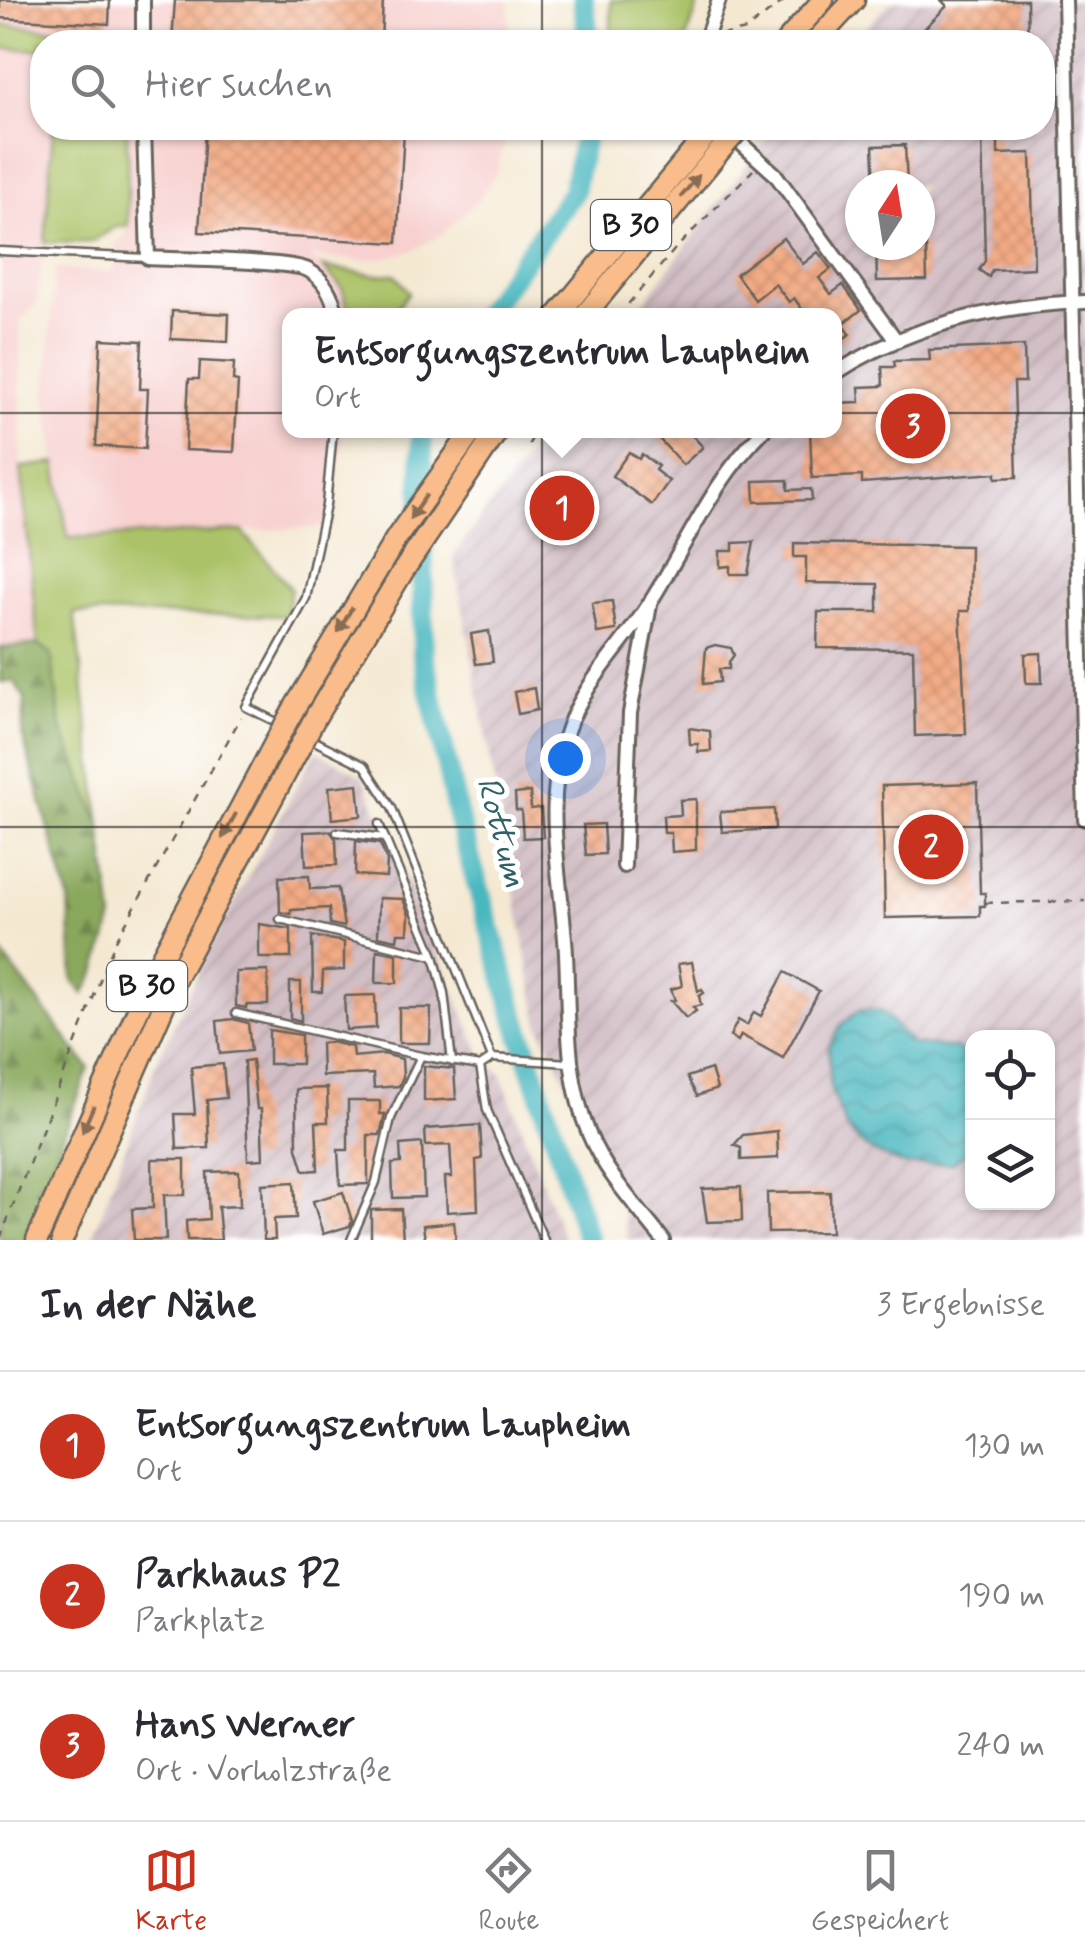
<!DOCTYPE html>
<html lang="de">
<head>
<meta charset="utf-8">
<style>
	:root { --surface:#fff; --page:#f2f2f3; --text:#2b2b33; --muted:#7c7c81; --line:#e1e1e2; --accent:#c8321e }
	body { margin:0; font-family:Mynerve,sans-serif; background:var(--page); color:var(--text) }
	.controls { position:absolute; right:30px; bottom:30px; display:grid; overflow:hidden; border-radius:20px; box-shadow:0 2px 8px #0004 }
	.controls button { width:90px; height:90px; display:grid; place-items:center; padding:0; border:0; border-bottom:2px solid var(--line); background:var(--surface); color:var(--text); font:50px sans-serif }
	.compass { position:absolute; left:845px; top:170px; width:90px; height:90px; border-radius:50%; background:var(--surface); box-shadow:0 2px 8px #0004; rotate:12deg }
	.you { position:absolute; left:565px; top:758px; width:35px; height:35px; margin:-25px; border:8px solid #fff; border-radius:50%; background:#1a73e8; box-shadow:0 0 0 15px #1a73e833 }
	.badge { display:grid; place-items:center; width:65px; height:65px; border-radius:50%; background:var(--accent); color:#fff; font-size:32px; font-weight:700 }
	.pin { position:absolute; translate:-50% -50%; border:5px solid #fff; box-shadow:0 2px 10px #0006 }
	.popup { position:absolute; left:282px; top:308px; width:560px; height:130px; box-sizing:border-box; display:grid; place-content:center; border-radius:20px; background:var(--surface); filter:drop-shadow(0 2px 8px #0005); font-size:32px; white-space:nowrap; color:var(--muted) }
	.popup b { font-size:38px; color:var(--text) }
	.popup::after { content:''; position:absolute; left:50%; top:100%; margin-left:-20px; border:20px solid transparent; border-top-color:var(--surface) }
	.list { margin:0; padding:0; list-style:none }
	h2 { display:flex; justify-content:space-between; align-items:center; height:130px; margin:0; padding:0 40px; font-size:42px }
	h2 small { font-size:32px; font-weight:400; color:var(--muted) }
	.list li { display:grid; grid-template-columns:65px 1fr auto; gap:30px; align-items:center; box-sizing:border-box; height:150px; padding:0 40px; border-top:2px solid var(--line) }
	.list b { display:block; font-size:38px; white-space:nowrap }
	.list p { margin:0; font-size:32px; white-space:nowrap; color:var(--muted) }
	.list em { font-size:32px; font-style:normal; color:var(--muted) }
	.icon { flex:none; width:55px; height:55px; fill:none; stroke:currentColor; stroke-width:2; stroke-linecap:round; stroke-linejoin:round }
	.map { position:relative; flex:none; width:1085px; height:1240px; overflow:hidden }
	.search { position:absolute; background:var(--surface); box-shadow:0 2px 8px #0004; left:30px; right:30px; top:30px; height:110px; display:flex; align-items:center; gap:25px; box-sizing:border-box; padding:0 35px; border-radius:40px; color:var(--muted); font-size:38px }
	.sheet { height:580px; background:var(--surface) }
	nav { display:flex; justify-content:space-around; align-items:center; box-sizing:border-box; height:140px; border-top:2px solid var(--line); background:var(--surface); font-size:28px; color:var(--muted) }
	nav a { display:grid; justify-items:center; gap:5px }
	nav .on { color:var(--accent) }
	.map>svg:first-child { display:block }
	.built { fill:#f7d0cf }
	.industrial { fill:url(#industrial-furrows); fill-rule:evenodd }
	.green { fill:#acc267; stroke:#646f42; stroke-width:2.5 }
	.forest { fill:url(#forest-firs); stroke:#52623c; stroke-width:2.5 }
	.water { fill:url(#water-waves); stroke:#326a6e; stroke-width:2.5 }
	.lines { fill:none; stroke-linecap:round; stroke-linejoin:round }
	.river { stroke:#48b7bf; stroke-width:22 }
	.building { fill:url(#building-cross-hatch) }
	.service-casing { stroke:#68635b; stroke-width:11 }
	.minor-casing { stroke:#68635b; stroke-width:18 }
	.trunk-casing { stroke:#68635b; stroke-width:25 }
	.path { stroke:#68635b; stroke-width:2.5; stroke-dasharray:8 8; stroke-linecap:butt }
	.service { stroke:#fff; stroke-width:6 }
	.minor { stroke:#fff; stroke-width:12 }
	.trunk { stroke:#f9bc8a; stroke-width:20 }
	.trunk-bridge-casing { stroke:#68635b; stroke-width:25; stroke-linecap:butt }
	.trunk-bridge { stroke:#f9bc8a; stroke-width:20 }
	.oneway { fill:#8a6c53 }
	.grid { fill:none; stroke:#1c1c1c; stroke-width:2.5; stroke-opacity:0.55 }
	.labels { text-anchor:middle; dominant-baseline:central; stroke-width:10; stroke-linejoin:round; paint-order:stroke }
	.shield { fill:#fff; stroke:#606060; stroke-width:2.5 }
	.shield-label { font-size:30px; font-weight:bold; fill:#1c1c1c }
	.water-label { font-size:35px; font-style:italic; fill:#306265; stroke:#fff }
</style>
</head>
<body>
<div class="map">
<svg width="1085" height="1240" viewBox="0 0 1085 1240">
	<defs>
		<pattern id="industrial-furrows" width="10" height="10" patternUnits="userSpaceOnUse" patternTransform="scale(2.5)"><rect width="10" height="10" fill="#d2bec5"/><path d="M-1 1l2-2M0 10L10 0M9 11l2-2" fill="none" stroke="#b4a3a9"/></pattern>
		<pattern id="forest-firs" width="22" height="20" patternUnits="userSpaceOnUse" patternTransform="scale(2.5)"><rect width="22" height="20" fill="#89a85c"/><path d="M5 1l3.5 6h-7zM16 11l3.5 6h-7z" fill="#6f884b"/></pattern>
		<pattern id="water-waves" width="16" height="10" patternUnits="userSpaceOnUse" patternTransform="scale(2.5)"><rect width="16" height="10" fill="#48b7bf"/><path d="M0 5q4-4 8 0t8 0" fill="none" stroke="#3b949a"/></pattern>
		<pattern id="building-cross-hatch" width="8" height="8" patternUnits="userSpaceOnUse" patternTransform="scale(2.5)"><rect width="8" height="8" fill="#f3ab85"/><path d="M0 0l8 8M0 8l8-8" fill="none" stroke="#d09372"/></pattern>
	</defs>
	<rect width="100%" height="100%" fill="#fff"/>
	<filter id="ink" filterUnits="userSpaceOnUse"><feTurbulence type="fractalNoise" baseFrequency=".01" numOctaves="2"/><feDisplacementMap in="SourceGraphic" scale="20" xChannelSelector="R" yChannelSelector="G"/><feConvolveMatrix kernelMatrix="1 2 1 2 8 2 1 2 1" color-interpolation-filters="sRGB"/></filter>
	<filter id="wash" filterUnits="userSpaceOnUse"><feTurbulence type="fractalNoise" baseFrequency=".0048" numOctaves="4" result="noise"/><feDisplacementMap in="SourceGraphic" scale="40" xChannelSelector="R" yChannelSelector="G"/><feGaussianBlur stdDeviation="2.25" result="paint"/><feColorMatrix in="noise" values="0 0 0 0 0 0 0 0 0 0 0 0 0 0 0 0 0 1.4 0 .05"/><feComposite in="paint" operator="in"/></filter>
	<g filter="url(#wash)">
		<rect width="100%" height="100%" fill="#f4e8d1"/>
		<g class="built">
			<path d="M0,0h508l3,42h-385v-7l-126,-10z"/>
			<path d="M0,48l42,2v78h11l-8,115 -9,60 -16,18 1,146 17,177 -38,4z"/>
			<path d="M127,128h382l-13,44 -18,28 -36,34 -29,16 -24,7 -27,3 -52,-3 21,16 11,15 8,27 -60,1v114l53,1 -10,96 -265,11 -22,-140 9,-129 59,3 2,-28 12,-11z"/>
		</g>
		<g class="industrial">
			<path d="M892,0h193v1240h-457l-8,-43 -81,-173 -86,-468 92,-125 289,-1v-114l-200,-1 141,-187h267v-86h-190zM860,185h60v60h-60zM972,1038h76v164h-76z"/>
			<path d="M316,750l47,27 120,282 17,13 64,168h-472l64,-177 52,-110z"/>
		</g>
		<g class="green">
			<path d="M611,0h89l-15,42h-74z"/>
			<path d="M0,25l126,10v7h-84v8l-42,-2z"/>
			<path d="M53,128h74l1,98 -12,1 -25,15 -46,1z"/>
			<path d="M323,267l52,8 20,-1 14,18 -17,23h-42l-8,-27z"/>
			<path d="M56,463l12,75 174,-7 49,58 -5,27 -212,-3 27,212 -41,-98 -9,-74 -13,-9 -17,-177z"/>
		</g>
		<g class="forest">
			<path d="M38,644l13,9 10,74 40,98 12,94 -17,53 -12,22 -11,-14 -4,-81 -47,-165 3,-35 -11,-18 -14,1v-34z"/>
			<path d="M0,951l89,117 -65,172h-24z"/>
		</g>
		<path class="water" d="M859,1010h21l32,34 44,4 16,13v87l-20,15 -49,2 -37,-17 -19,-19 -17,-42 -1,-40 12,-22z"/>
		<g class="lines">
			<g class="river">
				<path d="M583,0l6,42"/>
				<path d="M483,316l90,-124 13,-64"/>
				<path d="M422,430l1,226 36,165 58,201 71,218"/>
			</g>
		</g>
		<g id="blocks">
			<g class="building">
				<path d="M0,0h110l-1,24 -109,-6z"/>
				<path d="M175,0h208l-2,42h-209z"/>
				<path d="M941,0h86l1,42h-117l36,-36z"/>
				<path d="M205,128l199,3 -7,112 -198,-11z"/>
				<path d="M982,135h16v19l33,-1 3,115 -42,2 -3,7 -10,-7 6,-9z"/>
				<path d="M905,145l2,40h-32l-2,-39z"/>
				<path d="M783,238l20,26 15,-12 13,17 -12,9 12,16 12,-9 18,25 -18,14 7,10 -11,8 -5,-5v-21h-27l-13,-18 -5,4 -14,-18 -20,16 -19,-26z"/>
				<path d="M876,245h50l1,35 -50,1z"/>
				<path d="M172,311l57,3 -1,28 -57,-3z"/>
				<path d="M101,339l41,2 -2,48h8l-3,60 -49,-3z"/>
				<path d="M1024,346l1,36h-11l3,95 -21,1v-5l-134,10v-7l-50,2 -2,-48h24v-27l26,-1 -1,-15 24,-1 -1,-19h13l-1,-6 36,-1 -1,-10z"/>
				<path d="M200,361l34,2 -1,18 5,1 -4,70 -49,-2 4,-71h10z"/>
				<path d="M651,430h36l16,17 -20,18z"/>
				<path d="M629,452l10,7 3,-5 16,12 -3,4 14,11 -17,24 -40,-29z"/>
				<path d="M551,479l39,16 -16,41 -40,-16z"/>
				<path d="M788,480v10l23,-1 1,11 -57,2 -1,-21z"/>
				<path d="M754,542l-6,32h-18v-8l-10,1v-16h13v-8z"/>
				<path d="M794,543l176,3 -1,65h-9l6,123 -51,2 -2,-87 -96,-1 1,-36h60v-28l-72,-1v-26h-12z"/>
				<path d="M612,601l4,29 -19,3 -5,-30z"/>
				<path d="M489,631l4,31 -17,2 -5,-30z"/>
				<path d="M715,645l16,3 3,7 -5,7v7h-10l1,13 -17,2 3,-36z"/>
				<path d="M1041,653l1,30h-16l-1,-29z"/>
				<path d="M534,688l3,22 -19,4 -4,-22z"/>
				<path d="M689,728l21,3 1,20 -13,1v-8h-8z"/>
				<path d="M977,783l3,110h5v13h-5v10l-95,2 -3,-132z"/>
				<path d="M358,784l3,32 -29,3 -3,-32z"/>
				<path d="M530,792l1,17 10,-1 2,29 -20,1 -2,-28h-5l-1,-16z"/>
				<path d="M696,799v51l-24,2 -1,-19h-7l-1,-17 18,-1 -1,-15z"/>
				<path d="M774,809l1,20 -53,3 -2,-20z"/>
				<path d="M603,824l2,30 -19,1 -3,-30z"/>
				<path d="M330,831l6,8 1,26 -31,1 -2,-34z"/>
				<path d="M356,841l24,3 7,17 -1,16 -31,-2z"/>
				<path d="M309,876l1,13 28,-1 6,39 -14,-3 -1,-16 -38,2v4l-11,-2 -1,-35z"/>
				<path d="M379,898l24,1 6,15 -1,19h-10l-1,7 -19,-4z"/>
				<path d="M259,924l32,5v29h-32z"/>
				<path d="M312,936l32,6v28l-21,1 -1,21h-9z"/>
				<path d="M377,950l20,4v29h-21z"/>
				<path d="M692,962l6,29 4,-2 2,4 -5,3 2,9 -8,2 3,4 -10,7 -15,-17 4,-1 -4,-11 11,-3 -4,-22z"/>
				<path d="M268,971v34h-22v3l-10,-2v-34z"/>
				<path d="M785,972l34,19 -36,67 -42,-23 -3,6 -8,-5 8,-16 9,5 7,-13 7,4z"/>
				<path d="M290,982h11v39l-11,-3z"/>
				<path d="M375,995l1,33 -30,2 -2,-34z"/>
				<path d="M399,1008h32l-1,35h-31z"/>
				<path d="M233,1019l15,4 3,28 -31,3 -3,-33z"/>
				<path d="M269,1030l32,5v29h-32z"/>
				<path d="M331,1042l21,5 1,10 31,-3 18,5 1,18 -4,9 -25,2 -1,-14 -51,2 -1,-33z"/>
				<path d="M252,1060l5,49h4l2,50 -15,1 -4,-99z"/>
				<path d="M223,1064l3,34 -19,2 2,48 -32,1 -2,-35h20l-4,-47z"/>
				<path d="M424,1066l30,3 2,30 -32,2z"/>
				<path d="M711,1069l6,20 -20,7 -10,-19z"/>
				<path d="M327,1088l1,34h-12l2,48 -14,1 -7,-23 -1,-59z"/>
				<path d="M348,1101h32v13h5l-5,21h-12v49l-28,1 -2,-35h10z"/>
				<path d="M480,1125l2,34 -6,1 2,50 -31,2 -2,-35h7l-2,-32 -24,1 -1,-17z"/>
				<path d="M777,1131l1,27 -37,2v-12l-7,-3 9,-10z"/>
				<path d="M422,1143l2,54 -31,1 -1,-34 9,-1 -1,-18z"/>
				<path d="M152,1159h33v36h-21l2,45h-32l-2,-31 21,-1z"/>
				<path d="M239,1171l1,35 -22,1 3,33h-34l-1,-19 23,-2 -2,-47z"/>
				<path d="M294,1182l2,36 -22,1 1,21h-11l-2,-56z"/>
				<path d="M741,1187l1,34 -35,1 -5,-33z"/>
				<path d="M343,1192l9,29 -2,5 -27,8 -10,-33z"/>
				<path d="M830,1192l1,40 -63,1 -1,-40z"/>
				<path d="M401,1209l2,31h-32v-30z"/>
				<path d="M454,1222l2,18h-31l-2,-15z"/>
			</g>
		</g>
	</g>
	<g filter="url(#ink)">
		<use href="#blocks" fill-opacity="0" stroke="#68635b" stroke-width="2.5"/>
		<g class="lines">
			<g class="service-casing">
				<g id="service">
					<path d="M0,251l147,7"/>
					<path d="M333,430l-7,75 -20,93 -60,109 119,59 27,42 100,250 77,5"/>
					<path d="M379,824l55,132 10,37 8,69"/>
					<path d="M337,832l48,6"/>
					<path d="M280,919l153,37"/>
					<path d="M236,1013l185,43 59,10 12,-8"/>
					<path d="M480,1066l7,44 57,130"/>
					<path d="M351,1240l25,-58 15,-64 30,-62"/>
				</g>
			</g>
			<g class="minor-casing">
				<g id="minor">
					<path d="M1065,0l20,819"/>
					<path d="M143,42v-42"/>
					<path d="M705,42l14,-42"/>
					<path d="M144,128l4,130c28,2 142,2 160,12 17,9 25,27 29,46"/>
					<path d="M724,128l51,46 121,166"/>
					<path d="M834,374c75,-49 162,-69 251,-72"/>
					<path d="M624,866l6,-153 20,-108"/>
					<path d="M663,1240c-26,-33 -58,-67 -74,-106 -24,-58 -20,-118 -23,-180 -4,-76 -25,-151 2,-226 18,-49 56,-83 83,-127 37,-59 62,-121 113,-171"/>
				</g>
			</g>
			<g class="trunk-casing">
				<g id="trunk">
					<path d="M786,42l37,-42"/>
					<path d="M815,42l39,-42"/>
					<path d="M557,316l155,-188"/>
					<path d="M584,316l138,-168"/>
					<path d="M295,707l102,-170 76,-107"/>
					<path d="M316,716l87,-145 95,-141"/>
					<path d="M37,1240l121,-276 118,-223"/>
					<path d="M62,1240l115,-265 121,-225"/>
				</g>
			</g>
			<g class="path">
				<path d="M722,35l24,-5 39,-30"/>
				<path d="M618,316l57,-67 78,-79"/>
				<path d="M529,444l7,-14"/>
				<path d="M985,903l100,-2"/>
				<path d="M0,1239l114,-295 127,-227"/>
			</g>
			<use href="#service" class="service"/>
			<use href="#minor" class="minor"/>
			<use href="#trunk" class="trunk"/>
			<g class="trunk-bridge-casing">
				<g id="trunk-bridge">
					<path d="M722,148l18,-20"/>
					<path d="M276,741l19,-34"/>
					<path d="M298,750l18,-34"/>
				</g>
			</g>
			<use href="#trunk-bridge" class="trunk-bridge"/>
		</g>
		<defs><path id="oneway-solid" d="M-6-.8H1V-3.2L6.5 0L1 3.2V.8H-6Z" transform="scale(2.5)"/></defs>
		<g class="oneway">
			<use href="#oneway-solid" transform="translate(690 186) rotate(-50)"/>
			<use href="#oneway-solid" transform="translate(418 507) rotate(125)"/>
			<use href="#oneway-solid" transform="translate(345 620) rotate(120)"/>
			<use href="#oneway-solid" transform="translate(229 826) rotate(119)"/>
			<use href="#oneway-solid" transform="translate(88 1119) rotate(113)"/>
		</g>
	</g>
	<path class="grid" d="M542,0v42M542,128v1112M0,413h1085M0,827h1085"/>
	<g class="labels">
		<g class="shield">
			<rect x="591" y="200" width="80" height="50" rx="8"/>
			<rect x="107" y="961" width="80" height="50" rx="8"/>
		</g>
		<g class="shield-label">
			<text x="631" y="225">B 30</text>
			<text x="147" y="986">B 30</text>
		</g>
		<g class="water-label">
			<text transform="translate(501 832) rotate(75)">Rottum</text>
		</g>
	</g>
</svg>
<div class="controls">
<button><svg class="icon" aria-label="locate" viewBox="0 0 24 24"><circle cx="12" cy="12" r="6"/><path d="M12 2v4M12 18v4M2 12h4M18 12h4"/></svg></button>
<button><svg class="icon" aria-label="layers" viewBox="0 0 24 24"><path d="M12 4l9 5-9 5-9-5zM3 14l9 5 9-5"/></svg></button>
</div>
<svg class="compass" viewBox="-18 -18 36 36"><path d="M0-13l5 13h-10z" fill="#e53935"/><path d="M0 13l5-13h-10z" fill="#7c7c81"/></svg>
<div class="you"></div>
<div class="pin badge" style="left:562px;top:508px">1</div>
<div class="popup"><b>Entsorgungszentrum Laupheim</b>Ort</div>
<div class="pin badge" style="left:931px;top:847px">2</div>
<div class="pin badge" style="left:913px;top:426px">3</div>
<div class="search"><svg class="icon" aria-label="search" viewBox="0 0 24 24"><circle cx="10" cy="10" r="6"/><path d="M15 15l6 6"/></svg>Hier suchen</div>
</div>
<section class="sheet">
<h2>In der Nähe<small>3 Ergebnisse</small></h2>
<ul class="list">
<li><span class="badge">1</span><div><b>Entsorgungszentrum Laupheim</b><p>Ort</p></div><em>130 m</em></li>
<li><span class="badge">2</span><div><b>Parkhaus P2</b><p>Parkplatz</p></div><em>190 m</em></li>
<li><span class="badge">3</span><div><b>Hans Werner</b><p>Ort · Vorholzstraße</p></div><em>240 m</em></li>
</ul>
</section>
<nav>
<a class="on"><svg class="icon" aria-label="map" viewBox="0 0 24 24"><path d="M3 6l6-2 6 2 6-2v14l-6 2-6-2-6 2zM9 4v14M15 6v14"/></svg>Karte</a>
<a><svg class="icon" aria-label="directions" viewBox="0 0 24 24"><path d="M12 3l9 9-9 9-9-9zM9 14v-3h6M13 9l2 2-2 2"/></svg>Route</a>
<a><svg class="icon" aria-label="saved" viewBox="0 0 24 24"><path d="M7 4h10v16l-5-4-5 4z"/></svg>Gespeichert</a>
</nav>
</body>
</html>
